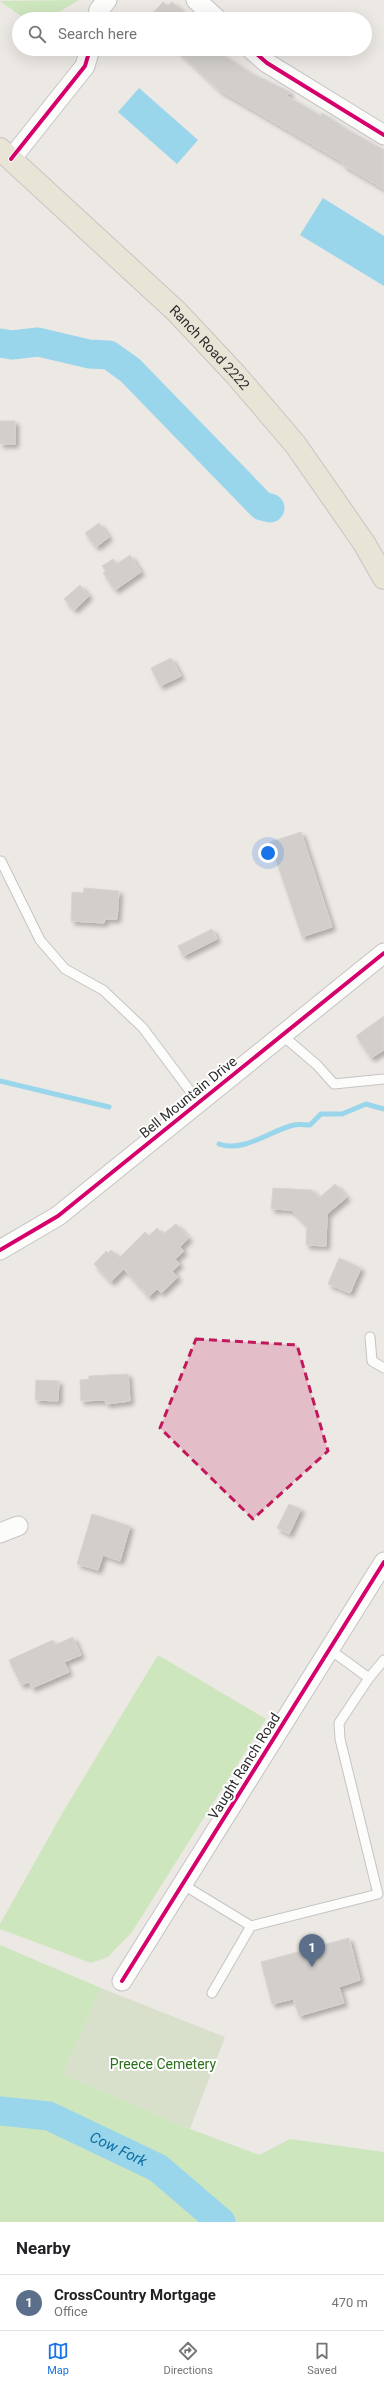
<!DOCTYPE html>
<html lang="en">
<head>
<meta charset="utf-8">
<style>
	:root { --surface:#fff; --page:#f6f6f6; --text:#202124; --muted:#757577; --line:#e0e0e0; --accent:#1a73e8 }
	body { margin:0; font-family:Roboto,sans-serif; background:var(--page); color:var(--text) }
	.you { position:absolute; left:268px; top:853px; width:14px; height:14px; margin:-10px; border:3px solid #fff; border-radius:50%; background:#1a73e8; box-shadow:0 0 0 6px #1a73e833 }
	.badge { display:grid; place-items:center; width:26px; height:26px; border-radius:50%; background:var(--accent); color:#fff; font-size:13px; font-weight:700 }
	.pin { position:absolute; translate:-50% -33px; filter:drop-shadow(0 1px 2px #0008) }
	.pin::after { content:''; position:absolute; top:21px; width:14px; height:12px; background:inherit; clip-path:polygon(0 0,100% 0,50% 100%) }
	.list { margin:0; padding:0; list-style:none }
	h2 { display:flex; justify-content:space-between; align-items:center; height:52px; margin:0; padding:0 16px; font-size:17px }
	h2 small { font-size:13px; font-weight:400; color:var(--muted) }
	.list li { display:grid; grid-template-columns:26px 1fr auto; gap:12px; align-items:center; box-sizing:border-box; height:56px; padding:0 16px; border-top:1px solid var(--line) }
	.list b { display:block; font-size:15px; white-space:nowrap }
	.list p { margin:0; font-size:13px; white-space:nowrap; color:var(--muted) }
	.list em { font-size:13px; font-style:normal; color:var(--muted) }
	.icon { flex:none; width:22px; height:22px; fill:none; stroke:currentColor; stroke-width:2; stroke-linecap:round; stroke-linejoin:round }
	.map { position:relative; flex:none; width:384px; height:2222px; overflow:hidden }
	.search { position:absolute; background:var(--surface); box-shadow:0 4px 16px #0002; left:12px; right:12px; top:12px; height:44px; display:flex; align-items:center; gap:10px; box-sizing:border-box; padding:0 14px; border-radius:22px; color:var(--muted); font-size:15px }
	.sheet { height:108px; background:var(--surface) }
	nav { display:flex; justify-content:space-around; align-items:center; box-sizing:border-box; height:56px; border-top:1px solid var(--line); background:var(--surface); font-size:11px; color:var(--muted) }
	nav a { display:grid; justify-items:center; gap:2px }
	nav .on { color:var(--accent) }
	.map>svg:first-child { display:block }
	.green { fill:#cee6be }
	.cemetery { fill:#d8e0cc }
	.water { fill:#99d6ec }
	.lines { fill:none; stroke-linecap:round; stroke-linejoin:round }
	.stream { stroke:#99d6ec; stroke-width:5 }
	.river { stroke:#99d6ec; stroke-width:29 }
	.building { fill:#d1cecb; stroke:#d7d4d0; filter:url(#shadow) }
	.service-casing { stroke:#c5c4c5; stroke-width:11 }
	.minor-casing { stroke:#c5c4c5; stroke-width:21 }
	.primary-casing { stroke:#c6c5c4; stroke-width:24 }
	.service { stroke:#fcfcfb; stroke-width:9 }
	.minor { stroke:#fcfcfb; stroke-width:19 }
	.primary { stroke:#e8e4d6; stroke-width:22 }
	.cycleway-casing { stroke:#fff; stroke-width:6 }
	.cycleway { stroke:#d6006c; stroke-width:4 }
	.marked { fill:#c2185b; fill-opacity:0.2; stroke:#c2185b; stroke-width:3; stroke-dasharray:8 5; stroke-linejoin:round }
	.labels { text-anchor:middle; dominant-baseline:central; stroke-width:4; stroke-linejoin:round; paint-order:stroke }
	.street-label { font-size:14px; fill:#2e2e2e; stroke:#fff }
	.park-label { font-size:14px; fill:#2c6e1b; stroke:#fff }
	.water-label { font-size:15px; font-style:italic; fill:#0d6fa3; stroke:#fff }
</style>
</head>
<body>
<div class="map">
<svg width="384" height="2222" viewBox="0 0 384 2222">
	<defs>
		<filter id="shadow"><feDropShadow dx="3.5" dy="3.5" stdDeviation="2" flood-color="#0004"/></filter>
	</defs>
	<rect width="100%" height="100%" fill="#ece8e4"/>
	<g class="green">
		<path d="M79,0l-32,19h-22l-25,-18z"/>
		<path d="M158,1655l108,64 -134,213 -24,25 -17,6 -91,-34v-5l63,-112z"/>
		<path d="M0,1945l101,43 -38,86 127,55 69,26 31,-16 94,13v70h-384z"/>
	</g>
	<path class="cemetery" d="M101,1988l124,49 -35,92 -127,-55z"/>
	<g class="water">
		<path d="M139,88l59,52 -21,24 -59,-52z"/>
		<path d="M323,198l61,38v50l-84,-51z"/>
	</g>
	<g class="lines">
		<g class="stream">
			<path d="M0,1081l109,26"/>
			<path d="M219,1144c25,9 52,-14 75,-19 5,-1 11,0 16,0l11,-11h21l24,-10 18,5"/>
		</g>
		<g class="river">
			<path d="M0,343l12,2 26,-3 51,12 20,1 21,15 132,136 8,2"/>
			<path id="s1" d="M0,2111l49,5 109,52 63,54"/>
		</g>
	</g>
	<g class="building">
		<path d="M163,2l5,4 4,-4 10,9 -4,5 3,3h-34z"/>
		<path d="M176,49h38l37,24 39,19 -3,4 34,20 1,-3 26,17 36,20v39l-41,-24 1,-2 -125,-73z"/>
		<rect x="0" y="421" width="15" height="23"/>
		<path d="M99,523l10,14 -13,10 -11,-14z"/>
		<path d="M130,555l11,17 -26,18 -12,-17 3,-2 -4,-5 11,-7 4,5z"/>
		<path d="M80,585l9,11 -15,14 -10,-11z"/>
		<path d="M171,658l10,18 -21,10 -9,-18z"/>
		<path d="M301,832l31,95 -30,10 -32,-95z"/>
		<path d="M84,888l35,3 -2,28h-12l-1,4 -33,-2 1,-29 11,1z"/>
		<path d="M212,929l5,10 -34,17 -5,-10z"/>
		<path d="M384,1016v34l-13,8 -15,-22z"/>
		<path d="M335,1184l12,13 -20,17 -1,32 -20,-1 1,-19 -16,-16 -20,-1 2,-21 39,2 7,8z"/>
		<path d="M176,1224l13,14 -9,9 4,4 -9,8 5,5 -8,7 6,6 -17,16 -4,-4 -8,8 -25,-28 -13,13 -17,-18 12,-13 2,2 3,-3 8,8 26,-26 4,4 8,-8 6,6z"/>
		<path d="M339,1258l22,10 -11,25 -22,-9z"/>
		<path d="M128,1374l2,27 -24,3 -1,-4 -24,1 -1,-21 9,-1v-3z"/>
		<path d="M36,1380l23,1 -1,20 -23,-1z"/>
		<path d="M289,1504l12,5 -12,25 -12,-6z"/>
		<path d="M92,1514l38,12 -10,35 -17,-6 -5,15 -21,-6z"/>
		<path d="M73,1637l8,18 -17,7 5,10 -37,16 -3,-6 -8,3 -12,-25 44,-20 2,5z"/>
		<path d="M349,1938l11,42 -21,7 5,16 -45,13 -6,-17 -21,5 -11,-42z"/>
	</g>
	<g class="lines">
		<g class="service-casing">
			<g id="service">
				<path d="M1,861l39,79 25,29 38,21 40,38 56,75"/>
				<path d="M282,1035l35,30 17,19 50,-5"/>
				<path d="M370,1337l2,24 12,7"/>
				<path d="M329,1649l40,29"/>
				<path d="M182,1884l69,42"/>
				<path d="M212,1993l39,-67 127,-32 -38,-155 -1,-16 30,-45 15,-18"/>
			</g>
		</g>
		<g class="minor-casing">
			<g id="minor">
				<path d="M196,0l21,19"/>
				<path d="M97,19l2,-9 8,-10"/>
				<path d="M251,49l16,14 117,72"/>
				<path d="M11,159l74,-93 5,-17"/>
				<path d="M0,1250l58,-34 326,-263"/>
				<path d="M0,1533l18,-7"/>
				<path d="M122,1981l262,-419"/>
			</g>
		</g>
		<g class="primary-casing">
			<g id="primary">
				<path id="s2" d="M0,149l177,163 59,63 59,69 69,99 20,35"/>
			</g>
		</g>
		<use href="#service" class="service"/>
		<use href="#minor" class="minor"/>
		<use href="#primary" class="primary"/>
		<g class="cycleway-casing">
			<g id="cycleway">
				<path d="M251,49l16,14 117,72"/>
				<path d="M11,159l74,-93 5,-17"/>
				<path d="M0,1250l58,-34 326,-263"/>
				<path d="M122,1981l262,-419"/>
			</g>
		</g>
		<use href="#cycleway" class="cycleway"/>
	</g>
	<path class="marked" d="M196,1339l101,6 31,106 -75,68 -93,-91z"/>
	<g class="labels">
		<g class="street-label">
			<text stroke="none"><textPath href="#s2" startOffset="289">Ranch Road 2222</textPath></text>
			<text transform="translate(188 1097) rotate(-39)">Bell Mountain Drive</text>
			<text transform="translate(244 1766) rotate(-58)">Vaught Ranch Road</text>
		</g>
		<g class="park-label">
			<text x="163" y="2064">Preece Cemetery</text>
		</g>
		<g class="water-label">
			<text stroke="none"><textPath href="#s1" startOffset="126">Cow Fork</textPath></text>
		</g>
	</g>
</svg>
<div class="you"></div>
<div class="pin badge" style="left:312px;top:1967px;background:#5c6f8a">1</div>
<div class="search"><svg class="icon" aria-label="search" viewBox="0 0 24 24"><circle cx="10" cy="10" r="6"/><path d="M15 15l6 6"/></svg>Search here</div>
</div>
<section class="sheet">
<h2>Nearby<small></small></h2>
<ul class="list">
<li><span class="badge" style="background:#5c6f8a">1</span><div><b>CrossCountry Mortgage</b><p>Office</p></div><em>470 m</em></li>
</ul>
</section>
<nav>
<a class="on"><svg class="icon" aria-label="map" viewBox="0 0 24 24"><path d="M3 6l6-2 6 2 6-2v14l-6 2-6-2-6 2zM9 4v14M15 6v14"/></svg>Map</a>
<a><svg class="icon" aria-label="directions" viewBox="0 0 24 24"><path d="M12 3l9 9-9 9-9-9zM9 14v-3h6M13 9l2 2-2 2"/></svg>Directions</a>
<a><svg class="icon" aria-label="saved" viewBox="0 0 24 24"><path d="M7 4h10v16l-5-4-5 4z"/></svg>Saved</a>
</nav>
</body>
</html>
